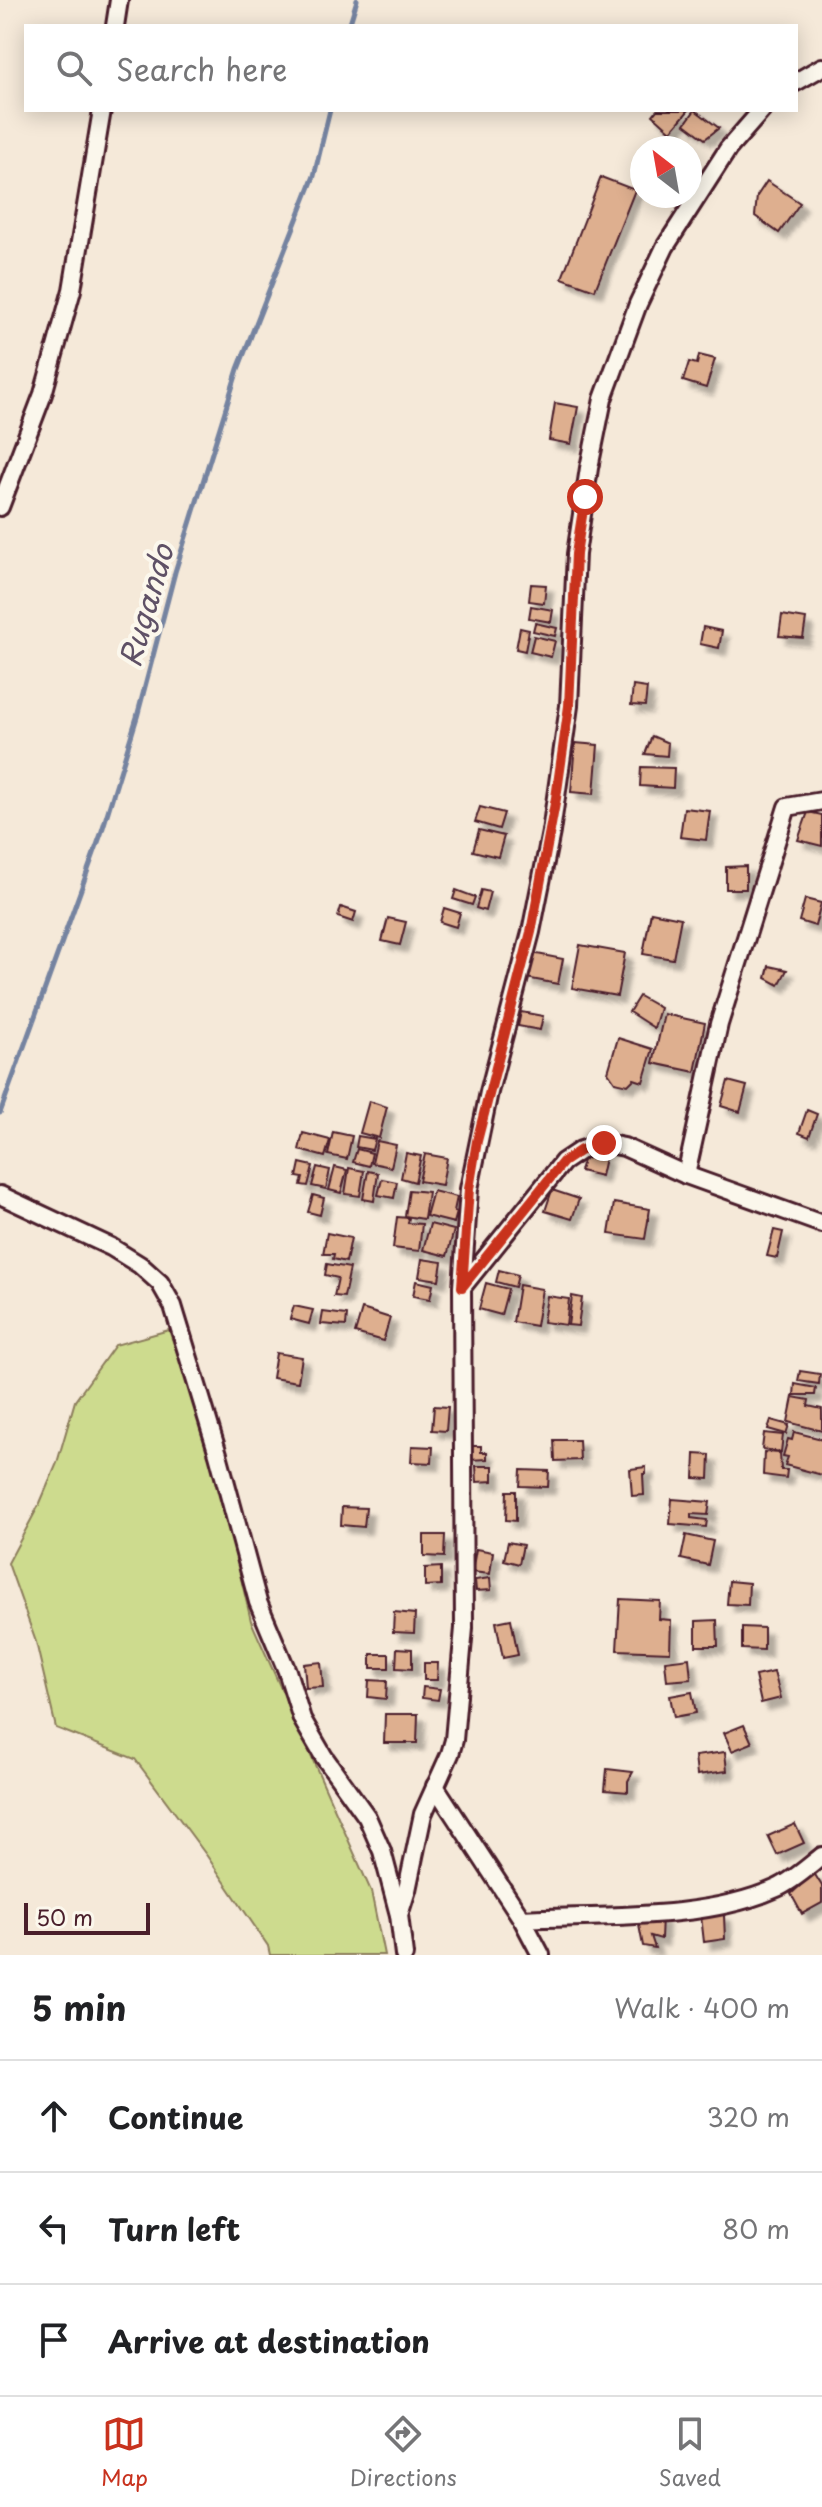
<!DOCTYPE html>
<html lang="en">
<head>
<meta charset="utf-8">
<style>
	:root { --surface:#fff; --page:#f6f6f6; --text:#202124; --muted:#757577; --line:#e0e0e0; --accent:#c8321e }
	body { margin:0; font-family:"Playpen Sans",sans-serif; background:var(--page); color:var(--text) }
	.compass { position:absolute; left:630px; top:136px; width:72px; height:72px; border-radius:50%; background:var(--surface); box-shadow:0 4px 20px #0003; rotate:329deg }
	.scale { position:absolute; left:24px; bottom:20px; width:126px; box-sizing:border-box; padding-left:8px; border:4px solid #4a1f2b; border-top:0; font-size:22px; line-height:28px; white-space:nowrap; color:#4a1f2b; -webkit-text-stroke:6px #fbf7ec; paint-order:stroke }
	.stop { position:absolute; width:24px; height:24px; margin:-18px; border:6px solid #c8321e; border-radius:50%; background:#fff }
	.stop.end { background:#c8321e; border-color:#fff; box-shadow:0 2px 8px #0008 }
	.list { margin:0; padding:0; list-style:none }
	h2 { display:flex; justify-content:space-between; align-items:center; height:104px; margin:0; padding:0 32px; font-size:34px }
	h2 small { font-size:26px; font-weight:400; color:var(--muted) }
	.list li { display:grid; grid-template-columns:52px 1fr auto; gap:24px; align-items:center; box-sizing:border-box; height:112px; padding:0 32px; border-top:2px solid var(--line) }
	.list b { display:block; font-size:30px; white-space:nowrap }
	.list em { font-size:26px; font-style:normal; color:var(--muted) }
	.icon { flex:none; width:44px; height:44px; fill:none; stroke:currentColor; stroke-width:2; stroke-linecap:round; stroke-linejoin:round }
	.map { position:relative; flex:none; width:822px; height:1955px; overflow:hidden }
	.search { position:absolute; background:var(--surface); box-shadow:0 4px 20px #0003; left:24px; right:24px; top:24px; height:88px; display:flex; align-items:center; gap:20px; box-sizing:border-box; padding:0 28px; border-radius:0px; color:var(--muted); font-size:30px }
	.sheet { height:440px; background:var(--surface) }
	nav { display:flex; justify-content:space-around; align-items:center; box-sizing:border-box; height:112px; border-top:2px solid var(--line); background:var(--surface); font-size:22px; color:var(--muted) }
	nav a { display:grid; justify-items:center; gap:4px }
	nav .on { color:var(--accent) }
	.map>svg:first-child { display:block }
	.green { fill:#cddb8e; stroke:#8c7d5c; stroke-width:2 }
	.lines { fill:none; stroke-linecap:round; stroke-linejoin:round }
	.stream { stroke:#7583a0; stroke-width:5 }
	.building { fill:#deaf8f; stroke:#4a1f2b; stroke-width:2; filter:url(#shadow) }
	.minor-casing { stroke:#4a1f2b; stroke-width:22 }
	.minor { stroke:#fbf7ec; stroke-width:16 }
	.route { stroke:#c8321e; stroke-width:10 }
	.labels { text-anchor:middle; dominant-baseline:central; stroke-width:8; stroke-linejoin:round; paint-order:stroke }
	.water-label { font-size:30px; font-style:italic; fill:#5f5166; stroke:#fbf7ec }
</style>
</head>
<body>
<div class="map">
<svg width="822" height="1955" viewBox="0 0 822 1955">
	<defs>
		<filter id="shadow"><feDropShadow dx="7" dy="7" stdDeviation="2" flood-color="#0004"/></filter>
	</defs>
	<rect width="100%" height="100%" fill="#f5e9d9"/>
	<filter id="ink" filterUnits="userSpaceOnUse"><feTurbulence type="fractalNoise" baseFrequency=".0125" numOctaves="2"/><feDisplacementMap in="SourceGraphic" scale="16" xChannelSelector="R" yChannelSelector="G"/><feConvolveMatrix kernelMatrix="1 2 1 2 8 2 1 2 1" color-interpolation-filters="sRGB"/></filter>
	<g filter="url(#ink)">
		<path class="green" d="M169,1330l42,120 40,171 120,270 13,64h-114l-2,-9 -61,-90 -72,-97 -79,-31 -20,-86 -28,-79 32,-60 17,-40 18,-62 40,-56z"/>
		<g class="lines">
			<g class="stream">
				<path d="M349,26l8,-26"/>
				<path d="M0,1113l101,-279 36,-117 38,-145 63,-203 76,-193 16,-66"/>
			</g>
		</g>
		<g class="building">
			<path d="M657,110h32l-18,21 -18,-16z"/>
			<path d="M695,110l24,18 -14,11 -20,-15z"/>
			<path d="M601,177l34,13 -40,100 -33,-12z"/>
			<path d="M767,181l33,22 -21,30 -24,-17 2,-20z"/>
			<path d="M699,355l16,4 -9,29 -23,-7 6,-19 8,2z"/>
			<path d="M555,403l23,4 -7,37 -22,-4z"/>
			<path d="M531,584l15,1 -2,18 -15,-2z"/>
			<path d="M531,606l22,4 -2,12 -22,-4z"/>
			<path d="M782,615l24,4 -3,19 -24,-2z"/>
			<path d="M535,623l22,5 -2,8 -22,-5z"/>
			<path d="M703,627l19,4 -3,17 -19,-4z"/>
			<path d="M520,628l9,2 -4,21 -9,-2z"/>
			<path d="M534,636l21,5 -4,16 -21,-5z"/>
			<path d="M633,686l14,2 -2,18 -14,-1z"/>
			<path d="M652,736l16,7 -1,13 -22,-2z"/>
			<path d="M575,743l23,2 -4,49 -23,-2z"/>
			<path d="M641,767l33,1 -1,20 -33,-2z"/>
			<path d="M480,807l24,6 -5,16 -24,-7z"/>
			<path d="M684,808l26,3 -4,29 -26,-3z"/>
			<path d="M808,812l14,3v31l-24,-6z"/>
			<path d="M479,830l25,6 -6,21 -25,-6z"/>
			<path d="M746,866v23h-20v-22z"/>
			<path d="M456,890l19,7 -3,8 -19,-6z"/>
			<path d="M481,890l9,2 -5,19 -9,-3z"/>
			<path d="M805,899l16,4 -6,23 -16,-5z"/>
			<path d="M341,907l15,5 -3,10 -15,-5z"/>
			<path d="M444,908l16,5 -4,14 -16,-5z"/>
			<path d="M651,912l30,6 -8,41 -30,-5z"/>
			<path d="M388,918l18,4 -6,23 -18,-4z"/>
			<path d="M580,945l45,8 -8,43 -45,-8z"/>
			<path d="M532,953l31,6 -5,25 -32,-6z"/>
			<path d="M769,966l18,4 -8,15 -13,-7z"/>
			<path d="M639,996l21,12 -6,20 -25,-16z"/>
			<path d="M521,1012l22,4 -3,14 -22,-4z"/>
			<path d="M664,1014l41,9 -10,49 -42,-9z"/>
			<path d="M618,1038l35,11 -10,33 -9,-3 -6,6 -13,-3 -7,-10z"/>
			<path d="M728,1081l19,5 -7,26 -19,-6z"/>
			<path d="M369,1101l18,6 -8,31 -19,-5z"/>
			<path d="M807,1110l10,4 -8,23 -10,-4z"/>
			<path d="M333,1132l19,4 -5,23 -19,-4z"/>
			<path d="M303,1133l27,7 -5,17 -26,-7z"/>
			<path d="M358,1136l17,3 -3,11 -16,-3z"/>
			<path d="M377,1141l19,4 -5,22 -19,-4z"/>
			<path d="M357,1149l15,4 -3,13 -16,-4z"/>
			<path d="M406,1153l15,3 -6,26 -14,-4z"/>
			<path d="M585,1153l20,5 -4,18 -21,-5z"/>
			<path d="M425,1154l22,4 -5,27 -23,-4z"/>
			<path d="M300,1163l13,3 -5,20 -7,-1 2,-7 -6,-1z"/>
			<path d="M317,1167l13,3 -4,19 -14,-3z"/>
			<path d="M335,1167l12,3 -6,23 -12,-3z"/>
			<path d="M349,1168l15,3 -4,25 -15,-2z"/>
			<path d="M368,1171l10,2 -4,28 -11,-2z"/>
			<path d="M382,1179l15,3 -3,16 -16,-3z"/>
			<path d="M409,1190l19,2 -4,27 -19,-3z"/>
			<path d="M552,1190l27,9 -7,20 -27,-8z"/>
			<path d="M433,1191l24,6 -3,14 3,1 -3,11 -28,-7z"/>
			<path d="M313,1195l11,3 -4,17 -12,-3z"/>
			<path d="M614,1203l36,6 -5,30 -36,-5z"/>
			<path d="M397,1217l12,1 -1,5 14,1 -3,27 -26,-3z"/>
			<path d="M430,1224l24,6 -7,26 -24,-6z"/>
			<path d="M774,1230l9,2 -6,26 -10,-2z"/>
			<path d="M327,1233l24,5 -5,24 -13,-3 1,-5h-11z"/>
			<path d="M422,1259l20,3 -3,18 -20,-3z"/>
			<path d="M327,1264l23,4 -6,29 -10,-1 4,-18 -13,-3z"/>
			<path d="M499,1270l19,5 -3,12 -19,-5z"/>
			<path d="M416,1281l17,4 -3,14 -17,-3z"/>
			<path d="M486,1283l22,6 -7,26 -22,-6z"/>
			<path d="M519,1285l23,4 -6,37 -23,-4z"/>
			<path d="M547,1296l22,3 -3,26 -23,-3z"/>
			<path d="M572,1296l10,2 -4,28 -10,-1z"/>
			<path d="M294,1306l19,4 -4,14 -19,-5z"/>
			<path d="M362,1309l28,9 -7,23 -28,-8z"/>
			<path d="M323,1312l24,3 -1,11 -25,-2z"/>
			<path d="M276,1353l26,4 -4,25 -26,-4z"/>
			<path d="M800,1371l20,3 -1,10 -21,-3z"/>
			<path d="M795,1384l21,4 -1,7h-21z"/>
			<path d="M793,1397l16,3 -1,6 14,3v22l-34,-9z"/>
			<path d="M434,1406l14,1 -2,24 -14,-1z"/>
			<path d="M771,1420l18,5 -3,9 -18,-5z"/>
			<path d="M794,1432l28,7v36l-37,-10 3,-8 -5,-1 5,-17 4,1z"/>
			<path d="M764,1433l19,2 -2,17 -19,-3z"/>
			<path d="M554,1440h25l1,20 -25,1z"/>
			<path d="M412,1446l21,1 -1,16 -21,-1z"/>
			<path d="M469,1446h12v6h6v7l-18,1z"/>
			<path d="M764,1452l16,1 1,17h6l-1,8 -23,-3z"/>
			<path d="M695,1454l15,1 -1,24 -15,-1z"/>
			<path d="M476,1466h17v15l-16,1z"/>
			<path d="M646,1467v7h-3l1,21 -12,1 -2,-27z"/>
			<path d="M521,1470l28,1 -1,16 -28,-1z"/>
			<path d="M507,1491h9v30l-10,-1z"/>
			<path d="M672,1499l38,3 -2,13 -17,-1v4l16,2 -1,7 -36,-3z"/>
			<path d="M342,1507l24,1 -2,19 -23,-2z"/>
			<path d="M424,1535h21l-1,22 -20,-1z"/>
			<path d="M686,1535l27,6 -5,24 -27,-6z"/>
			<path d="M508,1542l15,3 -4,19 -15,-4z"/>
			<path d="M476,1549l17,3 -3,22 -18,-2z"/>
			<path d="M441,1567v18l-16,1v-18z"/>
			<path d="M490,1578l1,12 -15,1 -1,-11z"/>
			<path d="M729,1581l20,2 -1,22 -21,-1z"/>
			<path d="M620,1599l40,2 -1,18 12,1 -1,32 -53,-2z"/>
			<path d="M394,1612l21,2 -1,19 -21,-1z"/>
			<path d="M511,1619l7,36 -15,3 -7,-36z"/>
			<path d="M717,1620l1,26h-22v-25z"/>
			<path d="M742,1627l22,1v22l-22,-1z"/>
			<path d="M397,1648l15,1v20l-16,-1z"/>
			<rect x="371" y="1654" width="18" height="14"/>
			<path d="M689,1658l2,21 -24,2 -2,-20z"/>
			<path d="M321,1662l2,25 -17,1 -2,-24z"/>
			<path d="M424,1663h14l-1,17h-13z"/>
			<path d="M774,1672l7,26 -20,5 -6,-27z"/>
			<path d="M369,1680l18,1 -1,18 -18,-2z"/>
			<path d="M423,1687l17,2 -2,11 -16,-2z"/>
			<path d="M692,1692l4,21 -22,4 -4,-21z"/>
			<path d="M385,1714h33l-1,29h-33z"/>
			<path d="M744,1725l8,18 -20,8 -8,-18z"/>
			<path d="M725,1752l2,19 -30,4 -2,-19z"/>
			<path d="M607,1769l26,3 -5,9v11l-23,-2z"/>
			<path d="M795,1824l9,19 -27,12 -9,-19z"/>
			<path d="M814,1873l8,13v17l-20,11 -11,-20z"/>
			<path d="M714,1913l10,2 1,24 -21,3 -3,-26z"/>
			<path d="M662,1917l-1,22 -10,-3 4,12 -12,-2 -5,-26z"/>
		</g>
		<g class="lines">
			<g class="minor-casing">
				<g id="minor">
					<path d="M115,26l4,-26"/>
					<path d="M796,82l26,-15"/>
					<path d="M0,507l43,-113 29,-104 30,-180"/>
					<path d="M686,1175l33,-151 68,-217 35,-6"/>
					<path d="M0,1195l111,52 29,18 20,18 13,23 45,148 40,148 29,69 15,48 22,38 43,60 15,34 17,64 5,40"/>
					<path d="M463,1286l100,-124 18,-12 23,-7 20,4 62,28 136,49"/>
					<path d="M435,1786l87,133 19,36"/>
					<path d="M399,1915l8,-25 16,-76 27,-60 4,-14 10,-112 -2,-341 7,-98 20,-97 42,-160 20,-100 18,-126 7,-152 13,-86 14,-69 35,-95 27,-57 63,-98 34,-39"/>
					<path d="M522,1919c80,-4 182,2 255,-31 16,-7 31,-21 45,-32"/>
				</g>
			</g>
			<use href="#minor" class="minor"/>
		</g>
	</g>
	<g class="lines" filter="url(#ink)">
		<path class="route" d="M585,497l-9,57 -7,152 -13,92 -25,134 -54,209 -8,48 -7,98 101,-125 18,-12 23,-7"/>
	</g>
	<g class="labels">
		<g class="water-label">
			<text transform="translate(145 605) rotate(-74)">Rugando</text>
		</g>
	</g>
</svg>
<svg class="compass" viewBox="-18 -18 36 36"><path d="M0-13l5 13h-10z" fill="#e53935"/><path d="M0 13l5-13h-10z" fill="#757577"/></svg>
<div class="scale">50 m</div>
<div class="stop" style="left:585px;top:497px"></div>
<div class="stop end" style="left:604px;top:1143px"></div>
<div class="search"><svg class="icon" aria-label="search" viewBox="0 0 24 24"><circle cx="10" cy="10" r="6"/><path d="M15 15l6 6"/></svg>Search here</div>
</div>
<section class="sheet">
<h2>5 min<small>Walk · 400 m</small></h2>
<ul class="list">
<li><svg class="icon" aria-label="ahead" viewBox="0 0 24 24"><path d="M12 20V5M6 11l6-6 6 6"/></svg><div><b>Continue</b></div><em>320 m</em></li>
<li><svg class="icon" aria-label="left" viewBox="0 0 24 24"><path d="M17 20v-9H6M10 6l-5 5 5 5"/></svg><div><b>Turn left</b></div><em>80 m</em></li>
<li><svg class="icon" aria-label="arrive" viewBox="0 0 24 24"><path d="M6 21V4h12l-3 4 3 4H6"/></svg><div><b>Arrive at destination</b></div></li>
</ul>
</section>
<nav>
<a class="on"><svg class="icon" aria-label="map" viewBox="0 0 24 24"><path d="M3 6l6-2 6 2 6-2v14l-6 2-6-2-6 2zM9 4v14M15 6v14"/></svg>Map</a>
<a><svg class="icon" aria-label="directions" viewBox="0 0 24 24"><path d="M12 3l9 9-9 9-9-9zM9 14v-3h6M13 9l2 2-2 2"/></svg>Directions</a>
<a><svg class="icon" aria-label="saved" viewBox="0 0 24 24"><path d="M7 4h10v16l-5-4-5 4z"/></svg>Saved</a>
</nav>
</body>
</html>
